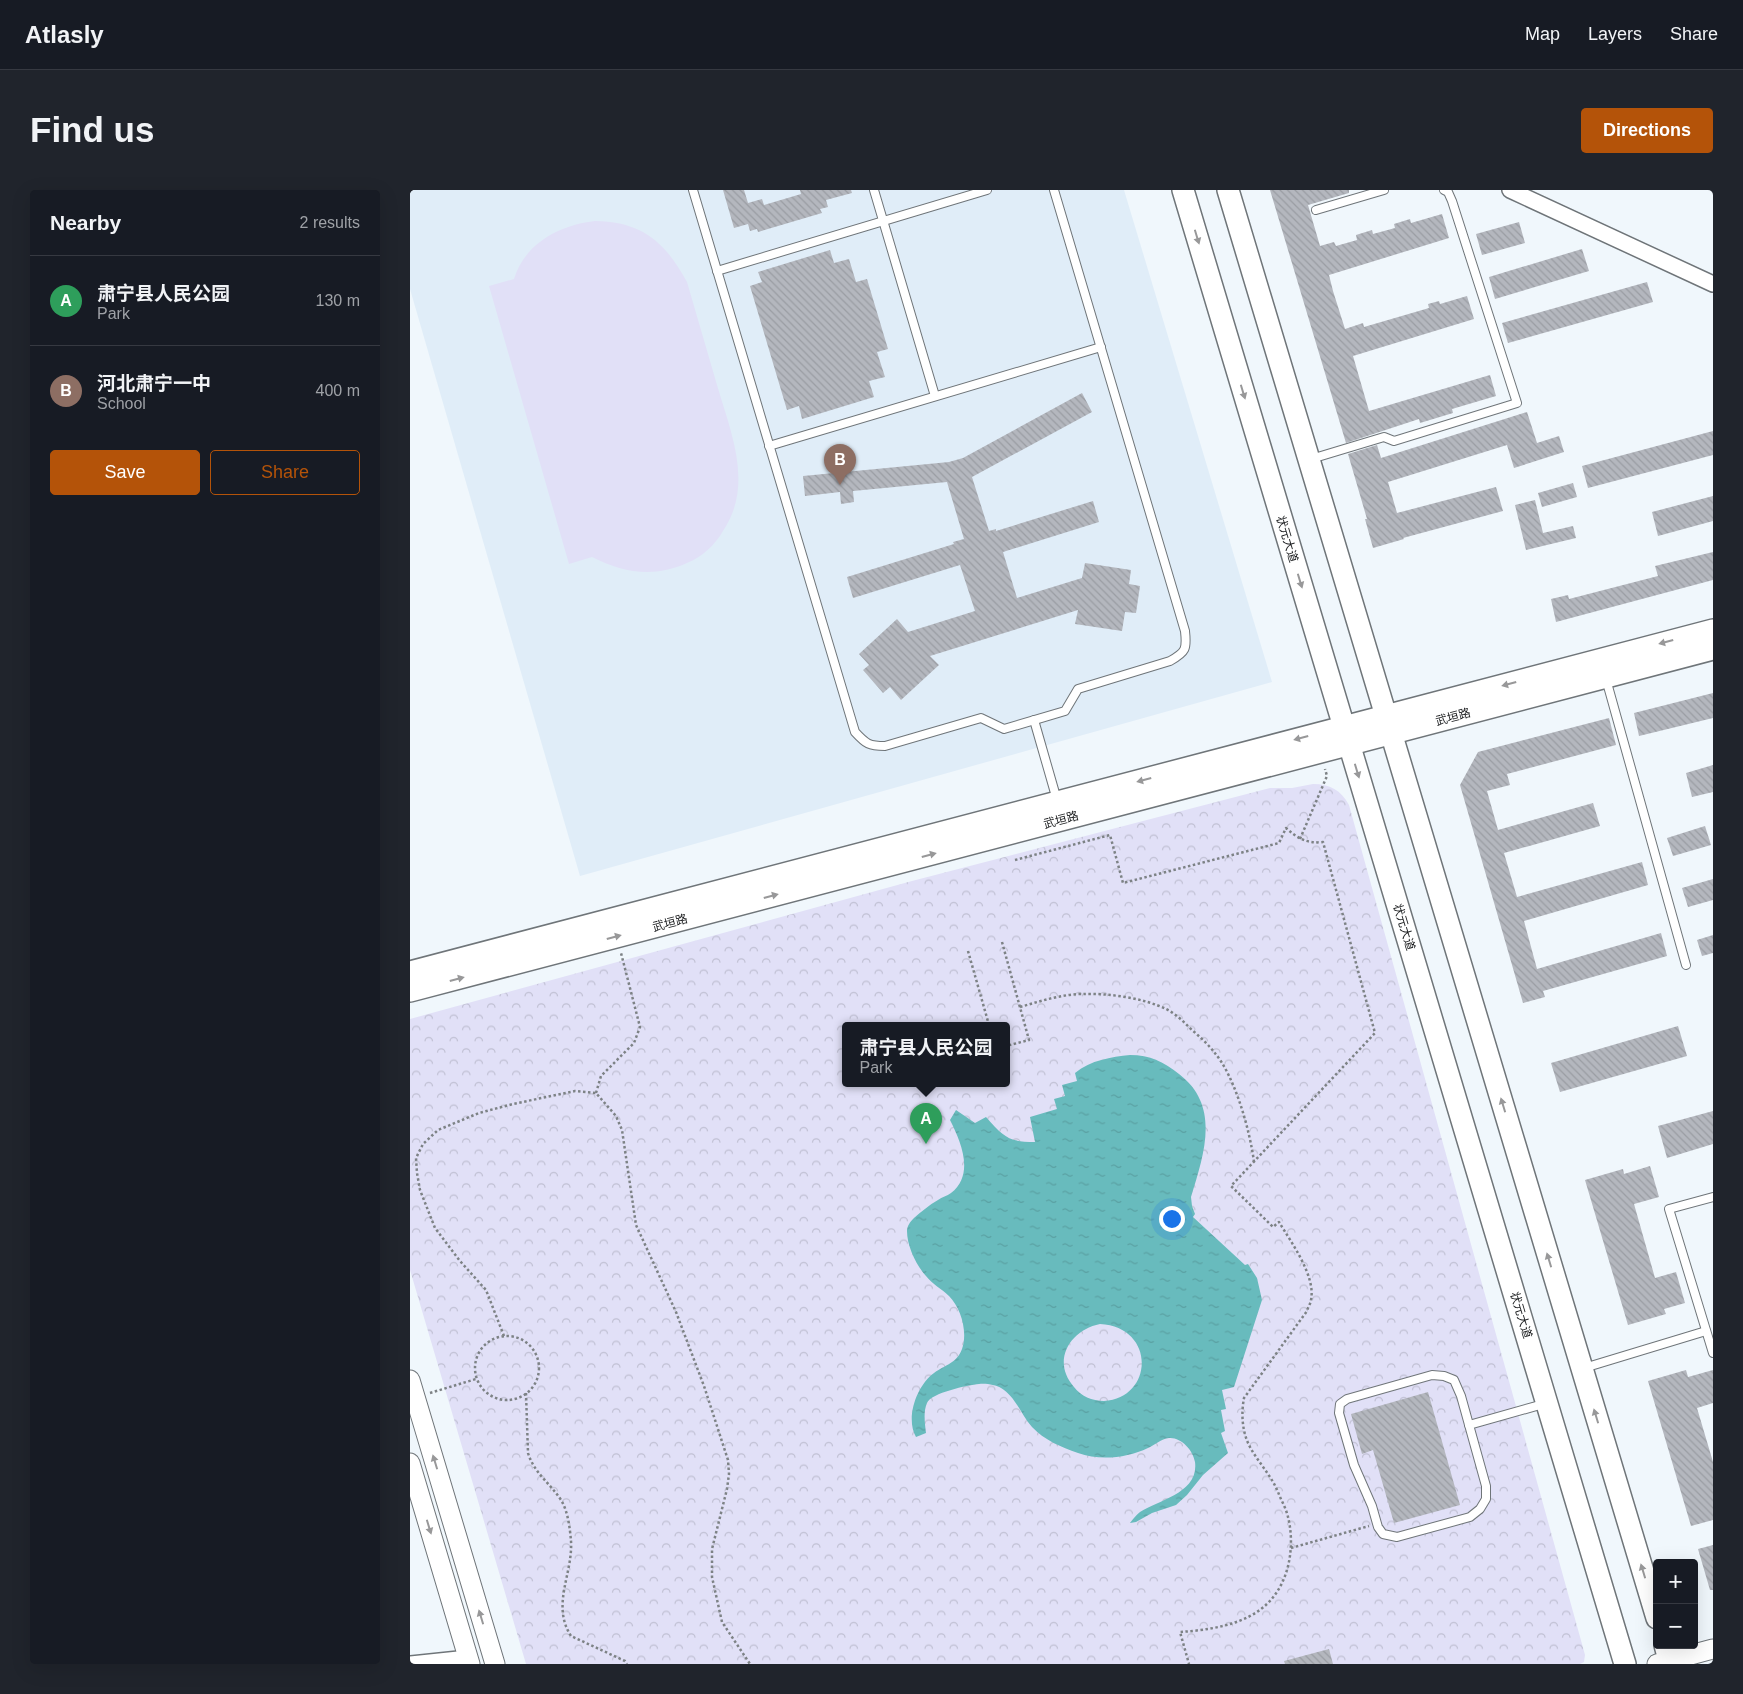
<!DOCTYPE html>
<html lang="en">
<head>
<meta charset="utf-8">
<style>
	:root { --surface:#171b24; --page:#20242c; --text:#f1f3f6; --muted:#9ea1a6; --line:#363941; --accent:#b45309 }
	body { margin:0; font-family:Arial,"Noto Sans SC",sans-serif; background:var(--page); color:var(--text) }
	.controls { position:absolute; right:15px; bottom:15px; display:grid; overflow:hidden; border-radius:5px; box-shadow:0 5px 20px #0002 }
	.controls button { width:45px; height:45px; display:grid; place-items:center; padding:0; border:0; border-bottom:1px solid var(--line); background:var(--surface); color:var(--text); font:25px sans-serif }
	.you { position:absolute; left:761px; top:1028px; width:18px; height:18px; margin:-12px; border:4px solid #fff; border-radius:50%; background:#1a73e8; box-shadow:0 0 0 8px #1a73e833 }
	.badge { display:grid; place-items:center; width:32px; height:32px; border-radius:50%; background:var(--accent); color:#fff; font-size:16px; font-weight:700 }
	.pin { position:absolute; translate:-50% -41px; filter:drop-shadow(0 1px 2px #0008) }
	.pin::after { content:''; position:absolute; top:26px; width:18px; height:15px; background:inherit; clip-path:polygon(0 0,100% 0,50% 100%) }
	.popup { position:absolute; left:432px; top:832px; width:168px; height:65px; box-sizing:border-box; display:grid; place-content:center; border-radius:5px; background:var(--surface); filter:drop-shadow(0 1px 4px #0005); font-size:16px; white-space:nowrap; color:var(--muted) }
	.popup b { font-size:19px; color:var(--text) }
	.popup::after { content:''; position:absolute; left:50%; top:100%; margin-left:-10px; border:10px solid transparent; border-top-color:var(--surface) }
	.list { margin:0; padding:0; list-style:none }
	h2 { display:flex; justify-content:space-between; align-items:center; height:65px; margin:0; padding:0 20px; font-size:21px }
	h2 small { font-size:16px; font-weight:400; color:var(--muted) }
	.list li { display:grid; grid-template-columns:32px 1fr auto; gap:15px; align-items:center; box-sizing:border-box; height:90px; padding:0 20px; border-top:1px solid var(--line) }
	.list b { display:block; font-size:19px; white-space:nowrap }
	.list p { margin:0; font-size:16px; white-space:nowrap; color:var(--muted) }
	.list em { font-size:16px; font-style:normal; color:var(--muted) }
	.actions { display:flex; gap:10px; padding:15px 20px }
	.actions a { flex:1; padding:11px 0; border:1px solid var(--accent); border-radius:5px; text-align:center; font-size:18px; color:var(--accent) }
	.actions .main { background:var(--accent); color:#fff }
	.map { position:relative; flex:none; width:1303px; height:1474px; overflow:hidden; border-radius:5px }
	header { display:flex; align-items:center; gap:30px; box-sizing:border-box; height:70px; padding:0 25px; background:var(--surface); border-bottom:1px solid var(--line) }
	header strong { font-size:24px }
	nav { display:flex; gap:28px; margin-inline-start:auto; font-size:18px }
	.intro { display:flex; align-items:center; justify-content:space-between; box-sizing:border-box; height:120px; padding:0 30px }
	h1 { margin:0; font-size:35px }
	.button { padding:12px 22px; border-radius:5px; background:var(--accent); color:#fff; font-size:18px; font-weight:700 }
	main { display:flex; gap:30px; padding:0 30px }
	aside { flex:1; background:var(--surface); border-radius:5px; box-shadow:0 5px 20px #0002 }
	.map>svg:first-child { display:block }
	.built { fill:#e0edf8 }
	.forest { fill:url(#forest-crowns); fill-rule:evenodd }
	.pitch { fill:#e1e0f7 }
	.water { fill:url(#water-ripples); fill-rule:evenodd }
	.building { fill:url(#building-back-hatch) }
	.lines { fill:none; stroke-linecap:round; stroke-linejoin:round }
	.service-casing { stroke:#6f7579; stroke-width:10 }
	.minor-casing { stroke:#6f7579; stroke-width:18 }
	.tertiary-casing { stroke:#6f7579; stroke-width:21 }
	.secondary-casing { stroke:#6f7579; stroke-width:24 }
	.path { stroke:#7d8285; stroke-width:2.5; stroke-dasharray:2.5 2.5; stroke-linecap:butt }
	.service { stroke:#fff; stroke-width:8 }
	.minor { stroke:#fff; stroke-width:15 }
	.tertiary { stroke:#fff; stroke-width:19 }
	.secondary { stroke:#fff; stroke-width:21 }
	.oneway { fill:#989899 }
	.labels { text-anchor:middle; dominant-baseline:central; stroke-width:4; stroke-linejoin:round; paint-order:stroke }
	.street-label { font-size:12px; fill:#191b1d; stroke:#fff }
</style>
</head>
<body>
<header>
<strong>Atlasly</strong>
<nav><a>Map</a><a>Layers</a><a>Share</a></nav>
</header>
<div class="intro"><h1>Find us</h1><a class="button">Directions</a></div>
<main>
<aside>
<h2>Nearby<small>2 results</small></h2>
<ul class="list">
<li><span class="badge" style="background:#2e9e5b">A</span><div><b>肃宁县人民公园</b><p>Park</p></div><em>130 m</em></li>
<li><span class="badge" style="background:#8d6e63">B</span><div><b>河北肃宁一中</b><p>School</p></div><em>400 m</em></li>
</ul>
<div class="actions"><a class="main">Save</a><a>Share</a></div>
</aside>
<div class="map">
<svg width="1303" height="1474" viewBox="0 0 1303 1474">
	<defs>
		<pattern id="forest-crowns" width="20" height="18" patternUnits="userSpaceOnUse" patternTransform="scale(1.25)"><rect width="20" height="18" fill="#e1e0f7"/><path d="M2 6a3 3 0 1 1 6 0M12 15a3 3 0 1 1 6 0" fill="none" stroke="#c0c0d3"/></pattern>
		<pattern id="water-ripples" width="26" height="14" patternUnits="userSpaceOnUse" patternTransform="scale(1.25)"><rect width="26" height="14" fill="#68bbbd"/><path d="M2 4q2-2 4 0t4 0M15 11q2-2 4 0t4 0" fill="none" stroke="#5aa0a2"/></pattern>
		<pattern id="building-back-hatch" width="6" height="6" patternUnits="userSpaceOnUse" patternTransform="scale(1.25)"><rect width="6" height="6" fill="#b4b7be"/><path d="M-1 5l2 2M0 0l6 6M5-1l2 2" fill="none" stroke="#9a9da3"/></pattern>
	</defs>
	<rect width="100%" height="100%" fill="#f0f7fc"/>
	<path class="built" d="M0,0h714l148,492 -692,194 -170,-587z"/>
	<path class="forest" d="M903,594c17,0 28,6 36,21l233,839 3,11 -1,7 -4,2h-1054l-116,-394v-251l502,-138 358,-93h22zM436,835h160v58h-160z"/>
	<path class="pitch" d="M185,31c48,1 70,21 92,61 10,34 20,69 30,103 14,48 37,100 6,146 -8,14 -21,26 -36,32 -33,15 -64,10 -95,-6l-23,7 -80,-278 25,-7c11,-36 46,-54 81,-58z"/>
	<path class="water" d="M720,865c20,0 34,7 49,19 42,32 25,80 12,123l1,9 3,8 -2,3 52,48 3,-1 9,14 5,22 -28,87 -12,3 4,19 -5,1 4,21 -4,2 7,20 -25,22 -16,20 -11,10 -24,8 -16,9 -6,1c3,-4 6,-8 10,-11 18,-12 59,-19 55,-50 -2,-12 -14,-25 -26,-24 -8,1 -14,7 -21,10 -21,10 -48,13 -70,5 -17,-6 -34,-13 -46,-26 -11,-12 -16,-30 -31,-39 -5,-3 -15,-5 -22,-4 -11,1 -48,9 -52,19 -4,9 -2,21 -1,30l-10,4c-11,-19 1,-52 18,-64 11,-8 23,-10 28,-24 6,-17 -1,-41 -13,-53 -7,-7 -17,-12 -23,-20 -10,-11 -19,-30 -19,-45 0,-5 3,-9 7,-13 7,-6 15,-13 24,-18 4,-3 9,-4 13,-7 24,-19 10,-51 -1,-73l6,-10 19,13 11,-6c18,20 22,25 49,25l-5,-25 27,-8 -3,-10 11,-3 -3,-11 15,-4 -2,-8c16,-13 36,-16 55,-18zM690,1134c56,3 54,74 4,77 -12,0 -23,-5 -30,-14 -23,-26 -4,-57 26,-63z"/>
	<g class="building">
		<path d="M313,0h21l4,13 14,-4 2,6 37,-11 -1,-4h51l1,3 -26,7 2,7 -8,2 2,4 -64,19 -1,-3 -7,2 -2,-7 -14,4z"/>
		<path d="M860,0h79v3l-41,12 12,41 14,-4 2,4 21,-6 -1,-5 16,-5 1,4 22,-6 -1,-4 16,-5 1,4 31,-9 7,24 -120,37 4,16 12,38 18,-6 1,4 65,-19 -1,-4 11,-3 1,3 27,-8 7,23 -121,37 16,55 121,-36 6,21 -44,13 1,4 -33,10 -1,-4 -73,24z"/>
		<path d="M1109,32l6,21 -43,12 -6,-21z"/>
		<path d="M1172,59l7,22 -94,28 -6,-22z"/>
		<path d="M420,60l4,13 15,-4 7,23 11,-3 21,70 -11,3 8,25 -16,4 5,16 -72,22 -3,-13 -12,4 -37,-124 12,-4 -4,-10z"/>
		<path d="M1237,92l6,20 -145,41 -6,-20z"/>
		<path d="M672,203l10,19 -120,65 17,54 7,-2v2l97,-30 6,21 -96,30 14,46 65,-20 3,-15 46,7 -2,14 11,2 -4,27 -11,-1 -3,19 -47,-7 3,-14 -148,46 9,9 -38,35 -11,-13 -7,6 -20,-23 6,-5 -10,-11 38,-35 11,13 67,-21 -15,-46 -107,33 -6,-21 107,-33 -1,-2 11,-3 -17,-57 -94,9 1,11 -13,2 -1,-12 -35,4 -2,-20 146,-14 14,-4z"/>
		<path d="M1117,222l10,31 22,-7 5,16 -50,16 -7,-23 -119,37 9,31 99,-26 7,24 -100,27 1,1 -31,9 -8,-29h2l-19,-65 29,-9 4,13z"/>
		<path d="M1303,241v24l-125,33 -6,-22z"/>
		<path d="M1163,293l4,14 -35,10 -4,-14z"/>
		<path d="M1303,306v25l-55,15 -6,-24z"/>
		<path d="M1125,310l8,33 30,-7 3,12 -50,12 -11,-45z"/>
		<path d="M1303,362v28l-157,42 -5,-23 17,-4 1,4 89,-23 -3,-10z"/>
		<path d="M1303,503v25l-74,18 -5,-23z"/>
		<path d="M1199,528l7,27 -109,29 3,11 -23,6 11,39 95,-27 7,23 -96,27 13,44 125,-35 6,23 -124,36 13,48 124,-36 6,23 -124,35 2,6 -22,6 -63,-218 18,-33z"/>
		<path d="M1303,575v27l-21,5 -6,-24z"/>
		<path d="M1295,636l6,19 -38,11 -6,-18z"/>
		<path d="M1303,689v21l-25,7 -6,-19z"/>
		<path d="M1303,745v18l-11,3 -5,-16z"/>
		<path d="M1268,836l9,30 -127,36 -9,-29z"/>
		<path d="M1303,921v33l-46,14 -9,-32z"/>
		<path d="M1240,976l9,31 -25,7 21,74 21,-6 9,31 -21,6 2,5 -38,11 -43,-145 38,-11 1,5z"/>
		<path d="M1276,1180l2,7 25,-7v33l-16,5 16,54v58l-22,6 -43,-145z"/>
		<path d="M1018,1202l32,113 -66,18 -21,-73 -11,4 -11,-40z"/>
		<path d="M1303,1355v45h-3l-12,-41z"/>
		<path d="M919,1459l4,15h-48l-1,-3z"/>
	</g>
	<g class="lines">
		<g class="service-casing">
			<g id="service">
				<path d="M283,0l162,542c11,12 14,14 30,14l96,-28 23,11 61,-18 13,-22 92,-28c16,-9 17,-12 15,-30l-131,-441"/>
				<path d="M464,0l61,206"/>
				<path d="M906,20l68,-20"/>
				<path d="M307,81l270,-81"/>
				<path d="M359,256l332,-99"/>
				<path d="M901,269l73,-22 10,4 123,-38 -65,-202 -4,-9 -4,-2"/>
				<path d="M1196,489l80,286"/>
				<path d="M624,530l23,80"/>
				<path d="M1303,1007l-44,12 44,144"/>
				<path d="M1174,1178l122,-37"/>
				<path d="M1022,1185l12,1 10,4 7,16 25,90v13l-6,10 -10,8 -73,20 -14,-3 -5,-7 -6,-21 -18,-41 -15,-52 1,-9 7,-5z"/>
				<path d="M1059,1235l78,-22"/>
			</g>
		</g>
		<g class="minor-casing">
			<g id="minor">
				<path d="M1100,0l203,94"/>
				<path d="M0,1474l58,-6"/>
			</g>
		</g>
		<g class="tertiary-casing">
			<g id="tertiary">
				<path d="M0,1190l85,284"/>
				<path d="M0,1273l60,201"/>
				<path d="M1247,1474l56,-15"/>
			</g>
		</g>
		<g class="secondary-casing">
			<g id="secondary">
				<path d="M773,0l442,1474"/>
				<path d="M818,0l429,1428"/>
				<path d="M0,782l1303,-342"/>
				<path d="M0,801l1303,-342"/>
				<path d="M1255,1455l5,19"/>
			</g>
		</g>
		<g class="path">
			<path d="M890,649l27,-63 -2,-7"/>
			<path d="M605,670l95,-25 13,48 156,-40 7,-15c11,10 21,16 37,14l52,191 -144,153 42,41 6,-5c12,20 37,54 32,78 0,3 -3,7 -4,11l-63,87c-3,16 -2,34 6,49 8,15 21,28 28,45 3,8 8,16 10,25 7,28 2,64 -20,86 -22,22 -59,27 -88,29l9,32"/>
			<path d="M592,752l27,98 -23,6"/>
			<path d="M558,761l21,74"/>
			<path d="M610,817c21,-6 42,-13 63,-13 24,-1 61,4 83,15 10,5 18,13 26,21 8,7 16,14 22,22 21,24 36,79 40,110"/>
			<path d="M186,903l5,-17 33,-33 6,-16 -19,-74"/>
			<circle cx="97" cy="1178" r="32"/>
			<path d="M94,1146l-18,-46 -26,-29 -25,-33 -15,-38 -3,-17 -1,-15 7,-14 15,-14 41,-17 34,-9 62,-13 21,2 20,23 6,14 14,95 40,87 28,74 24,74 1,14 -2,15 -15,60v28l10,45 28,42"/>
			<path d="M20,1203l46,-14"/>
			<path d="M116,1203l2,60c6,20 22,30 33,47 7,11 9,29 10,41 2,33 -20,64 0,95l54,25 2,3"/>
			<path d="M881,1358l78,-22"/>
		</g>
		<use href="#service" class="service"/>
		<use href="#minor" class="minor"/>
		<use href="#tertiary" class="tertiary"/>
		<use href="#secondary" class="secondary"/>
	</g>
	<defs><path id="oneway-solid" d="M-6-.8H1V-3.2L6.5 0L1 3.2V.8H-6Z" transform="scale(1.25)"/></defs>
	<g class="oneway">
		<use href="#oneway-solid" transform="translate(787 47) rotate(73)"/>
		<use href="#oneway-solid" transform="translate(833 202) rotate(73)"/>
		<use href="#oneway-solid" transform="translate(890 391) rotate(73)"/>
		<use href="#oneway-solid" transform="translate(1256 452) rotate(165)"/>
		<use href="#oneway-solid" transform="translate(1099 494) rotate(165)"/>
		<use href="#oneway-solid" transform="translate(891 548) rotate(165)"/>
		<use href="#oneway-solid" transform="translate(947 581) rotate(73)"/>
		<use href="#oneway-solid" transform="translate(734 590) rotate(165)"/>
		<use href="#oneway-solid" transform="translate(519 665) rotate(-15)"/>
		<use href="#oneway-solid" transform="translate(361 706) rotate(-15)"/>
		<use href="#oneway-solid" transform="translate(204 747) rotate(-15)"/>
		<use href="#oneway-solid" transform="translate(47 789) rotate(-15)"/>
		<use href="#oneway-solid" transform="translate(1093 915) rotate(-107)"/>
		<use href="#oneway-solid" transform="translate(1139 1070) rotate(-107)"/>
		<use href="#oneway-solid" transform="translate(1186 1226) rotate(-107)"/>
		<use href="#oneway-solid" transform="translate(25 1272) rotate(-107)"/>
		<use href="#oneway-solid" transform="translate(19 1337) rotate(73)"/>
		<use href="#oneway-solid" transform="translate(1233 1381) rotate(-107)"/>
		<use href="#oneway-solid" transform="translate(71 1427) rotate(-107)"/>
	</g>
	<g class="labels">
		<g class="street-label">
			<text transform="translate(877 349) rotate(73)">状元大道</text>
			<text transform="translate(1043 527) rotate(-15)">武垣路</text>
			<text transform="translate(651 630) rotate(-15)">武垣路</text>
			<text transform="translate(260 733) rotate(-15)">武垣路</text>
			<text transform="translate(994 737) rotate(73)">状元大道</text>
			<text transform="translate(1111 1125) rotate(73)">状元大道</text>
		</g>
	</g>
</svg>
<div class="controls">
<button>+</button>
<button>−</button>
</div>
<div class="you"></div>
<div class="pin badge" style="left:516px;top:954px;background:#2e9e5b">A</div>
<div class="popup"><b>肃宁县人民公园</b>Park</div>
<div class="pin badge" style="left:430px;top:295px;background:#8d6e63">B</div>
</div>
</main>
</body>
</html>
